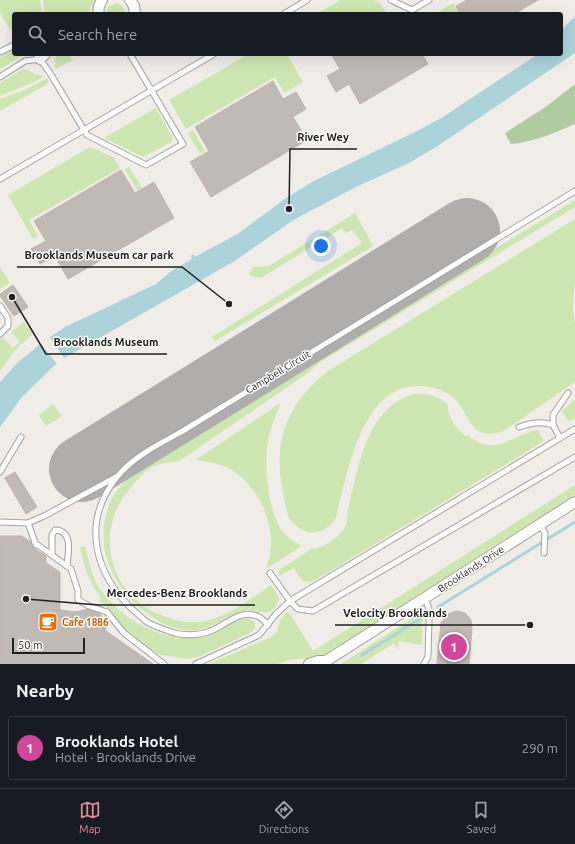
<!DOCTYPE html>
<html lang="en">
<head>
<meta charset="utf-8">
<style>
	:root { --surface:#171b24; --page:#242831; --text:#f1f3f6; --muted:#9ea1a6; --line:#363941; --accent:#dc8c92 }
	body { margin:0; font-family:Ubuntu,sans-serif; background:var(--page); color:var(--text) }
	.scale { position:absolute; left:12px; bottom:10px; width:73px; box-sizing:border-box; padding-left:4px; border:2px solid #212121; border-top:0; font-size:11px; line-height:14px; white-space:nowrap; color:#212121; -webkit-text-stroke:3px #fff; paint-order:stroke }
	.you { position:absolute; left:321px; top:246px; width:14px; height:14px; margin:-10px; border:3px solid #fff; border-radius:50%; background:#1a73e8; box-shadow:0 0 0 6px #1a73e833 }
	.badge { display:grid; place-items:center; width:26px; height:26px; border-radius:50%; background:var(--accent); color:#fff; font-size:13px; font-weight:700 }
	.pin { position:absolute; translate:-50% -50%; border:2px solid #fff; box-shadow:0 1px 4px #0006 }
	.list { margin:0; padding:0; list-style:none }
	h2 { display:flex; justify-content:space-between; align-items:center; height:52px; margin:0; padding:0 16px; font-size:17px }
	h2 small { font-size:13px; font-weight:400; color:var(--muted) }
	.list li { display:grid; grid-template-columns:26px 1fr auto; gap:12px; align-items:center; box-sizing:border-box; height:64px; margin:0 8px 8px; padding:0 8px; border:1px solid var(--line); border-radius:4px }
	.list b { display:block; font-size:15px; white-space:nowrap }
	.list p { margin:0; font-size:13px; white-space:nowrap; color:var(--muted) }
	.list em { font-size:13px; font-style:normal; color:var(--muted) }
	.icon { flex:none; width:22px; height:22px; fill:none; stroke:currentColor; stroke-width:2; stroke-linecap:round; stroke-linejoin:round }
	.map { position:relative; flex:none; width:575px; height:664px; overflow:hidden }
	.search { position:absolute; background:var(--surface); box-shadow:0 4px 16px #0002; left:12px; right:12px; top:12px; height:44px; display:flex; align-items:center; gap:10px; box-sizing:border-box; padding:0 14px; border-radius:4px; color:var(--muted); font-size:15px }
	.sheet { height:124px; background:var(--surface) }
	nav { display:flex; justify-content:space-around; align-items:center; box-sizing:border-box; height:56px; border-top:1px solid var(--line); background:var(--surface); font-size:11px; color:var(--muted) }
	nav a { display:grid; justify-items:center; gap:2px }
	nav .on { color:var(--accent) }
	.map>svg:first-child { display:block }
	.grass { fill:#cee6b2 }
	.forest { fill:#afcca0 }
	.water { fill:#acd2da }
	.pier { fill:#f0ede8 }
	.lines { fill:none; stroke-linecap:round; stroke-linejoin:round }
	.stream { stroke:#acd2da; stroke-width:3 }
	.runway { stroke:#b0aeac; stroke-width:66 }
	.building { fill:#c1b9b4; stroke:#c1b4ab }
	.lane-casing { stroke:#a2a2a2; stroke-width:7 }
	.street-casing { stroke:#a2a2a2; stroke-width:12 }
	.lane { stroke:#fff; stroke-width:5 }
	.street { stroke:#fff; stroke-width:10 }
	.labels { text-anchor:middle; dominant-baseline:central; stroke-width:3; stroke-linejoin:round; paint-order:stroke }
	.street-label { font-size:10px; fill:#212121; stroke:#fff }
	.food-label { font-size:10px; font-weight:bold; fill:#c56008; stroke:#fff; text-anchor:start }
	.leader { fill:none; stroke:#212121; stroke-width:1.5 }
	.callout-dot { fill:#212121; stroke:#fff; stroke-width:1.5 }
	.callout-label { font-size:11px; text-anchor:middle; font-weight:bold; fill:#212121; stroke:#fff; stroke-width:3; stroke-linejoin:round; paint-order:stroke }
</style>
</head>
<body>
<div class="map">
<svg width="575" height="664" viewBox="0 0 575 664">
	<rect width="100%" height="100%" fill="#f0ede8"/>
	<g class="grass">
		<path d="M0,0h40l2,14h-28v21l-1,-1 -13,-21z"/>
		<path d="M43,0h52l-7,14h-43z"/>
		<path d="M340,0h34l6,3 7,11h-70z"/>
		<path d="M116,3c6,1 9,5 9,11h-19l2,-7z"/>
		<path d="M453,3l6,11h-21l-1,-1z"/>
		<path d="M12,50h2v4h11l-25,15v-12z"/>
		<path d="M56,54h12l5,6 -18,9z"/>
		<path d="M249,54h38l16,28 -19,11 -9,-16 -89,52 -17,-29z"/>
		<path d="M23,69l5,1 7,4 10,2 -11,6 -34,14v-13z"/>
		<path d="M47,78l2,5 -49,28v-12l27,-10z"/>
		<path d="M156,108l17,30 -2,4 -28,15 -39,-19z"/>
		<path d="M193,130l12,21 -5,3 -12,-21z"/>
		<path d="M90,147l23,10 7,11 -91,52 9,16 -5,3 -25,-44z"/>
		<path d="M129,167l13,21 -5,2 -12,-21z"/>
		<path d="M575,200v7l-253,154 -17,14 -126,86c-8,1 -17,2 -24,5 -9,3 -17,13 -23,20 -39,42 -25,108 29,129 14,6 29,9 44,6 25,-5 46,-23 66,-36l5,7 3,8c-9,23 -21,6 -36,11 -19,6 -38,23 -59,19 -18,-3 -33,-12 -46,-24 -29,-26 -43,-63 -29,-101 7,-19 26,-32 40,-45z"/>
		<path d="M355,213l18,33 -158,95 -3,-4 150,-94 -10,-13 -6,3 -4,-5 -81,50 -12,-3 4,-8 16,-1z"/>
		<path d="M575,219v58l-2,30 2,17v58l-73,50c-37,8 -29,-19 -51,-36 -11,-8 -23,-10 -35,-10 -56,2 -69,90 -80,132 -8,13 -24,20 -38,9 -2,-2 -5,-4 -7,-6 -5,-7 -6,-21 -8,-29 -11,-51 5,-90 45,-121z"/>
		<path d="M0,267l10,16 -10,6z"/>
		<path d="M24,322l9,12 -18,16 -15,21v-31l3,-3 10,11 7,-6 -9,-10z"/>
		<path d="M414,394c13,0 24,1 34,11 -1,11 9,26 18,31l2,-1c26,24 45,-1 70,-5l6,11 -230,140c-12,4 -14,-4 -20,-13l-15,8v-6l32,-21c10,1 30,-13 34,-22 2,-4 2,-8 2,-12 10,-42 18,-108 67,-121z"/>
		<path d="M575,399v19l-6,4 -7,-11z"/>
		<path d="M280,403c-1,6 -4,11 -6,17 -3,8 -6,19 -7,27 -2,22 1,63 14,82 5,8 13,13 21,17l-36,23c2,-7 5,-16 5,-24 1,-31 -17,-64 -45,-78 -10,-4 -20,-6 -30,-7z"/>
		<path d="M53,404l9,12 -16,10 -7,-11z"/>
		<path d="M575,485v10l-253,162 -33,3 -11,4h-69l62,-27 5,-4 4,-12 8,-10 25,40z"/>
		<path d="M85,546c3,12 6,26 12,38 22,36 66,60 109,52 15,-3 35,-26 49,-14v6l-5,5 -52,24 -10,2 -13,-2 -14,-2 -14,-7 -23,-19 -18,-21 1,-2 -8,-6 2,-2c-12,-15 -17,-33 -21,-51z"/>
		<path d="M423,611l-1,34 -23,-4 -1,9 -4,-7 -33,21h-20z"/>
	</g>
	<path class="forest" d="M575,84v40c-20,9 -42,18 -64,20l-6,-11 42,-27z"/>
	<path class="water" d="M575,17v36l-139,94 -27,16 -51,23 -63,33 -62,43 -174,99 -37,36 -22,30v-45l17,-19 27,-22 21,-14 91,-43 14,-12 22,-13 -1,-3 2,-2 2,3 44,-24 47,-35 26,-16 107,-52 24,-13 95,-63h23c0,-22 -4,-22 14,-37z"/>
	<path class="pier" d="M48,335l17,24 -7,6 -19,-23z"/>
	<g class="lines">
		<g class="stream">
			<path d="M438,607l137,-85"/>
			<path d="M362,655l61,-38"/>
		</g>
		<path class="runway" d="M82,469l385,-238"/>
	</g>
	<g class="building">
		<path d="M467,0h71l-24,14h-54l-4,-8z"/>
		<path d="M331,54h91l6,10 -68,40 -11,-20 -13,8 -9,-16 13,-7z"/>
		<path d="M273,81l10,18 13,-7 10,17 -13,8 14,23 -96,57 -21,-35 19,-11 -14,-24z"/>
		<path d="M121,170l14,23 19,-11 20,36 -106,61 -13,-23 -15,8 -9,-15 15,-8 -12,-20z"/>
		<path d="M13,285l15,22 -14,9 -14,-20v-2z"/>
		<path d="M15,472l22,35 -11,7 -21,-36z"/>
		<path d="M0,536h22l9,6 2,6 13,8v7l14,9v38l17,2 10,-3 13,5 5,7 1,10 47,33h-153z"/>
		<path d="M456,611l9,2 6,7 1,9 -3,35h-32l4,-41 7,-9z"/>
	</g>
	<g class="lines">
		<g class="lane-casing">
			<g id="lane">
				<path d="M391,0l21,10 17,-10"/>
				<path d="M284,14l23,-14"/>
				<path d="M0,52l14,-7"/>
				<path d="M36,54l14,19 37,62 59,30 37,-21 -53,-90"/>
				<path d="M0,77l25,-16 15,-2"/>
				<path d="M0,179l214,-125"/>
				<path d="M0,306l8,12v8l-8,8"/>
				<path d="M553,425v-10l15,-22"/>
				<path d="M519,427c12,-4 21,-6 34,-2l7,13"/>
				<path d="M0,472l21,-35"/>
				<path d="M0,522l28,1 8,22"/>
				<path d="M28,523l18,-8 70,-38"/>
				<path d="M540,525l5,8 -1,20"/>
				<path d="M35,543l36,26 7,22v9l11,6 18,6 17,21 40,31"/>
				<path d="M52,555v-20l3,-5c19,1 13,23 12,36"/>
				<path d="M270,573l20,28 8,8 15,2 262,-154"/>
				<path d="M268,625c-3,-3 -6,-7 -9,-8 -18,-10 -35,10 -51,15 -9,3 -23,4 -33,1 -9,-3 -20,-6 -28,-11 -5,-4 -9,-8 -14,-12 -39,-37 -52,-88 -16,-133 16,-20 42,-33 64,-45l394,-241"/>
				<path d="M196,664l63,-29 17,-21 14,-13 285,-172"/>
				<path d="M424,664l4,-7 1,-36v-12l-4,-11"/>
			</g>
		</g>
		<g class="street-casing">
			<g id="street">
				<path d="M130,0l4,6 1,8"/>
				<path d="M98,14l1,-8 3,-6"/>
				<path d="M40,59l5,-5"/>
				<path d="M309,664l9,-3h8"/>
				<path d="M325,664l1,-3 249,-159"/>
			</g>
		</g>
		<use href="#lane" class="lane"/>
		<use href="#street" class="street"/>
	</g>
	<defs>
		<g id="cafe-square" transform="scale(1)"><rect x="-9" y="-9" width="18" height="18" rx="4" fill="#e8710a" stroke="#fff"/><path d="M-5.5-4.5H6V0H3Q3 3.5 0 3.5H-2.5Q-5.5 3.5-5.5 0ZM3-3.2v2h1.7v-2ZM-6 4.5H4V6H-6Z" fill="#fff"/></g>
	</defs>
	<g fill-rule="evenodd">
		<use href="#cafe-square" x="48" y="622"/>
	</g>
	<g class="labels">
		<g class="street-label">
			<text transform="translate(278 372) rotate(-31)">Campbell Circuit</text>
			<text transform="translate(471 569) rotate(-33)">Brooklands Drive</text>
		</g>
		<g class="food-label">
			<text x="62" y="622">Cafe 1886</text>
		</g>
	</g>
	<path class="leader" d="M289 209L290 149H357M229 304L182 267H17M12 297L46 354H167M26 599L98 605H255M530 625L455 625H335"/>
	<g class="callout-dot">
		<circle cx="289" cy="209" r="4"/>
		<circle cx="229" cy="304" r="4"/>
		<circle cx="12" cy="297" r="4"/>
		<circle cx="26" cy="599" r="4"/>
		<circle cx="530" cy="625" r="4"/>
	</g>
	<g class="callout-label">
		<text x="323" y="141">River Wey</text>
		<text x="99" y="259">Brooklands Museum car park</text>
		<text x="106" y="346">Brooklands Museum</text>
		<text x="177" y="597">Mercedes-Benz Brooklands</text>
		<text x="395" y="617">Velocity Brooklands</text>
	</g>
</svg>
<div class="scale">50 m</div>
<div class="you"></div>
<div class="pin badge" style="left:454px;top:647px;background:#d1479c">1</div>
<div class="search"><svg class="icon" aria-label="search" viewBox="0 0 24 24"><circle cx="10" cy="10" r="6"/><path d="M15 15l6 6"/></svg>Search here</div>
</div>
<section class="sheet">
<h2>Nearby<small></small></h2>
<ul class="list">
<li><span class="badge" style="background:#d1479c">1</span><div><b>Brooklands Hotel</b><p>Hotel · Brooklands Drive</p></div><em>290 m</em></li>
</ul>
</section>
<nav>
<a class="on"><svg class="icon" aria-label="map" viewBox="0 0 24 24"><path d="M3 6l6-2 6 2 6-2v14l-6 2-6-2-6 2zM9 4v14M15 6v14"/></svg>Map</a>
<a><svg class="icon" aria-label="directions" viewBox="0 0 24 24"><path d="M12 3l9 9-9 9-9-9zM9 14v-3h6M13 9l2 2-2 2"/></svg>Directions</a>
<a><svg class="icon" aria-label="saved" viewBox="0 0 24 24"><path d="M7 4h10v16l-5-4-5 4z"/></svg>Saved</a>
</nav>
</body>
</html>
